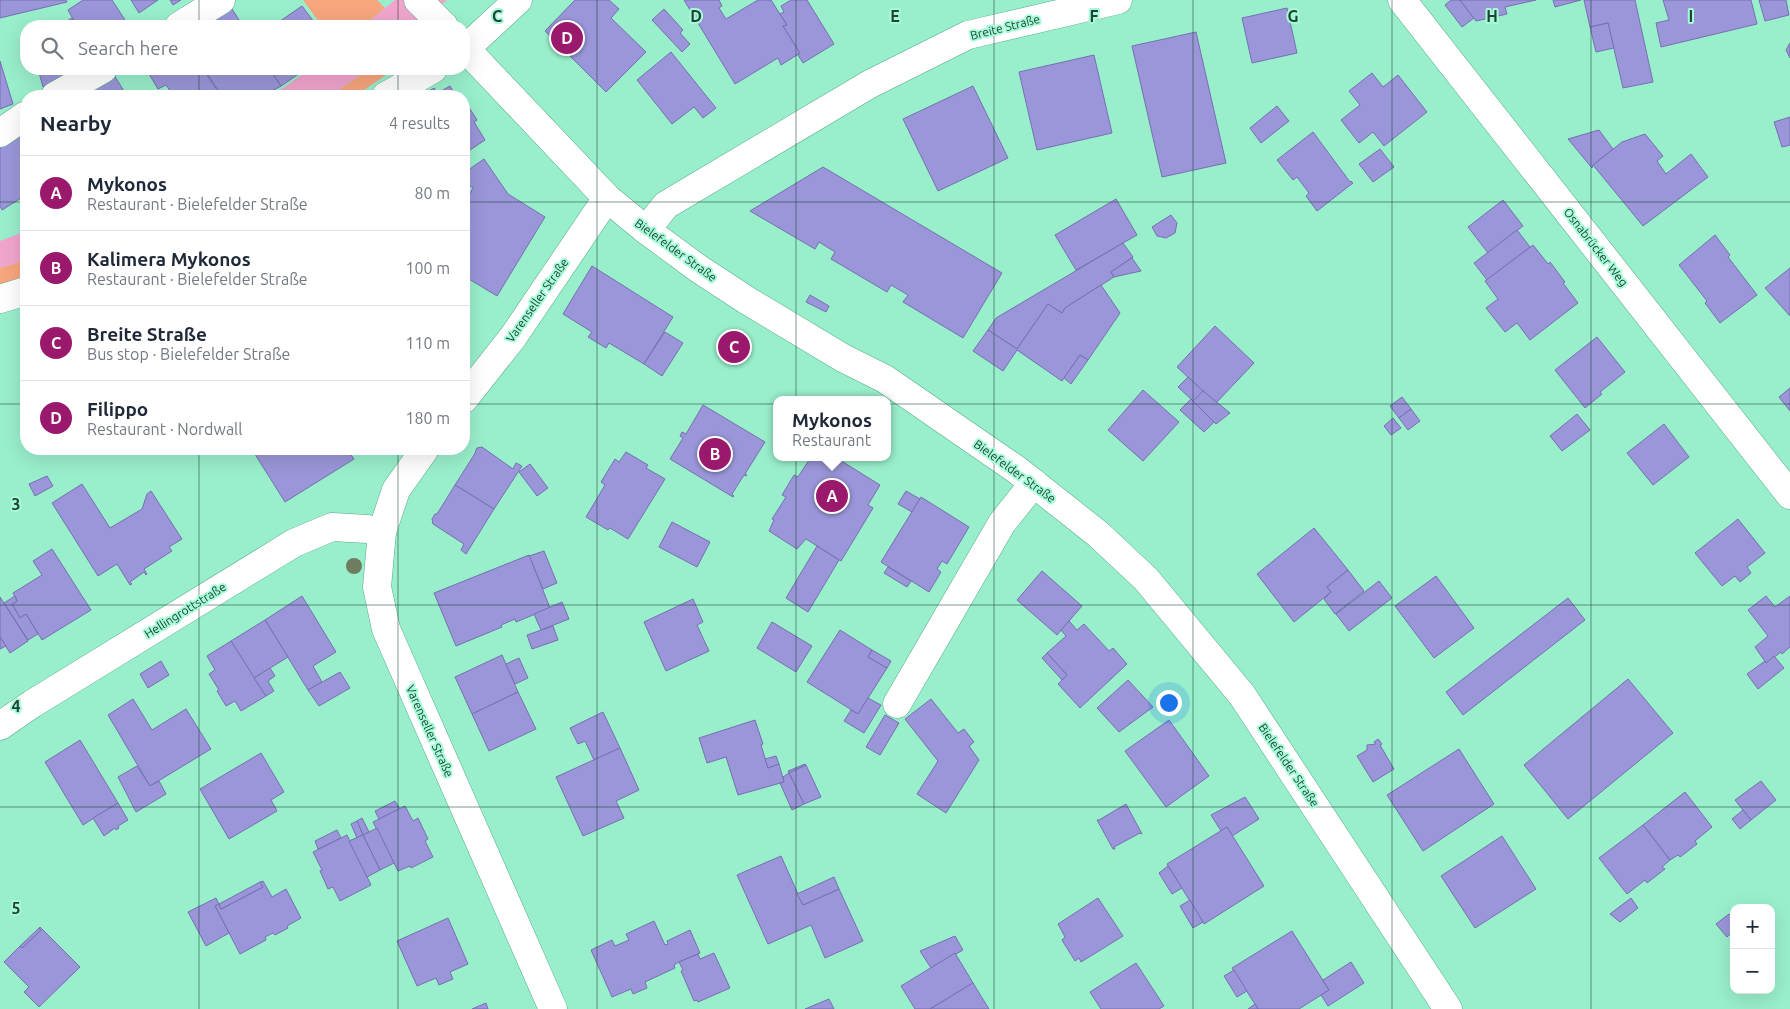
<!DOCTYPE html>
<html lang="en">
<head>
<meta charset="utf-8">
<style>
	:root { --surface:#fff; --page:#f2f2f3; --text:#1f2937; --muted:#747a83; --line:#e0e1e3; --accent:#9b196d }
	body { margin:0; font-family:Ubuntu,sans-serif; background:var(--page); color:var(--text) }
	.controls { position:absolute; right:15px; bottom:15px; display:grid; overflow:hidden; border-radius:10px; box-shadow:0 5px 20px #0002 }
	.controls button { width:45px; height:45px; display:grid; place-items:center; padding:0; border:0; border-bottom:1px solid var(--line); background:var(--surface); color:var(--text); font:25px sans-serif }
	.you { position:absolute; left:1168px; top:702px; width:18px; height:18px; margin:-12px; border:4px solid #fff; border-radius:50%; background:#1a73e8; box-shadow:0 0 0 8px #1a73e833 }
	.badge { display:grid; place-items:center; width:32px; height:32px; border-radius:50%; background:var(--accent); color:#fff; font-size:16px; font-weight:700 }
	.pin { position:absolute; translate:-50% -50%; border:2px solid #fff; box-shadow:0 1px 5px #0006 }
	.popup { position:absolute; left:773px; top:396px; width:118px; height:65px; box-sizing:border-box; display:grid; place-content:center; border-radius:10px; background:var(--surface); filter:drop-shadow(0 1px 4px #0005); font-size:16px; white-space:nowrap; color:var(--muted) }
	.popup b { font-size:19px; color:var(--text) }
	.popup::after { content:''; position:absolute; left:50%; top:100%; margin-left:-10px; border:10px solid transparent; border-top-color:var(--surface) }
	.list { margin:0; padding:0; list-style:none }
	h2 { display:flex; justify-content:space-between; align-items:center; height:65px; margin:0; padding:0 20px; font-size:21px }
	h2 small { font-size:16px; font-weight:400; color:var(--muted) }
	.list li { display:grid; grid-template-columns:32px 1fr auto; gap:15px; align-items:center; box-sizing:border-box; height:75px; padding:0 20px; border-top:1px solid var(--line) }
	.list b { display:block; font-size:19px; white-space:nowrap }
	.list p { margin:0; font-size:16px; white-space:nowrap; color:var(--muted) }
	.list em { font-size:16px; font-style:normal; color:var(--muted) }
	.icon { flex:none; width:28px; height:28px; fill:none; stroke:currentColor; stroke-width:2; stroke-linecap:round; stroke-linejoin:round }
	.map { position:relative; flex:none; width:1790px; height:1009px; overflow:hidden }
	.search { position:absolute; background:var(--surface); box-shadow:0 5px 20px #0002; left:20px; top:20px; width:450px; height:55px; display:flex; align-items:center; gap:12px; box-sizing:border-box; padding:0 18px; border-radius:20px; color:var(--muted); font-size:19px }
	.panel { position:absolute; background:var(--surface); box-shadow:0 5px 20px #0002; left:20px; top:90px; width:450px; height:365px; border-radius:20px }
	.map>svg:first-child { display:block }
	.green { fill:#f7a67d }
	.water { fill:#f1a5cd }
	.building { fill:#9b96d9; stroke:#7570af }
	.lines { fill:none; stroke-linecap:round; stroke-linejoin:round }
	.minor-casing { stroke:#56ab8b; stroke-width:29 }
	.minor { stroke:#fff; stroke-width:28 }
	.tree { fill:#6f7c5d }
	.grid { fill:none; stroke:#1f4335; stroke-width:1; stroke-opacity:0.55 }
	.labels { text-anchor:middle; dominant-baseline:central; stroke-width:4; stroke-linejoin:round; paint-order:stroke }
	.street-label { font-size:12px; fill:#1f4335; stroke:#a6fcd9 }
	.grid-label { font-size:16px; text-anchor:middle; font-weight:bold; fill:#1f4335; stroke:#a6fcd9; stroke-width:4; stroke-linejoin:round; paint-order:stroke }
</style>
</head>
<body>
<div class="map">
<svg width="1790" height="1009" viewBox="0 0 1790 1009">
	<rect width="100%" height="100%" fill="#99efcc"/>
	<g class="green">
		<path d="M303,0h74l8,8 -22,18h-41z"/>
		<path d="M368,69h27l-40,27h-24z"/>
		<path d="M26,260v22l-26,8v-22z"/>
	</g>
	<g class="water">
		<path d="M395,0h52l-29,26h-55z"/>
		<path d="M310,69h58l-37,27h-63l14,-7z"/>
		<path d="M26,231v29l-26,8v-27z"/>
	</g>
	<g class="building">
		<path d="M0,0h66l1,2 -67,16z"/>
		<path d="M83,0h29l17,26h-52l-9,-16z"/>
		<path d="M131,0h27l-19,13z"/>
		<path d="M170,0h11l-8,5z"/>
		<path d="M575,0h34l10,9 -8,9 35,34 -40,40 -61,-61z"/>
		<path d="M684,0h35l3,6 -3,2 7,11 32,-19h13l16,25 -4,1 17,27 -19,12 -3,-7 -43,26z"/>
		<path d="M791,0h16l27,44 -31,19 -5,-8 2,-2 -17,-27 4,-1 -7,-11 4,-2 -3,-6z"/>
		<path d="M1451,0h9l14,18 -12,9 -17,-22z"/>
		<path d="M1460,0h76l-31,7 2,7 -31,7z"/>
		<path d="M1553,0h28l-26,7z"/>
		<path d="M1584,0h51l18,82 -30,6 -15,-65 -18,4z"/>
		<path d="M1663,0h88l6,24 -96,23 -5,-24 13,-3z"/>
		<path d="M1759,0h27l3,15 -24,6z"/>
		<path d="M302,6l15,20h-44z"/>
		<path d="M1287,8l10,45 -45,10 -10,-45z"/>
		<path d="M232,9l11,17h-39z"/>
		<path d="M664,9l19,21 -3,3 10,11 -8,8 -30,-32z"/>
		<path d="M72,18l5,8h-19z"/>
		<path d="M1608,23l6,25 -18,4 -6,-25z"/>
		<path d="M1196,32l30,131 -64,14 -30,-131z"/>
		<path d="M1790,43v15l-4,-8z"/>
		<path d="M671,52l45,56 -13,10 -9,-11 -22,17 -35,-44z"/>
		<path d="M1094,55l18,78 -75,17 -18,-78z"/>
		<path d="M0,61l13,43 -13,5z"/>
		<path d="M38,69h38l-33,18z"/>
		<path d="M146,69h57l18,27h-47l-8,-11 -8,4z"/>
		<path d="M204,69h66l11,17 -18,10h-41z"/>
		<path d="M270,69h36l-25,17z"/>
		<path d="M1372,73l11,14 15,-12 29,37 -43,34 -11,-14 -14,11 -18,-23 19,-15 -11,-14z"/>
		<path d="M114,75l13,21h-46z"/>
		<path d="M450,86l6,10h-35l13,-8 4,5z"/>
		<path d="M973,86l35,72 -70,33 -35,-72z"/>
		<path d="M465,101l12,19 -3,2 11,18 -21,14z"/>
		<path d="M1277,106l12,15 -28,22 -11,-15z"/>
		<path d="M1790,117v28l-8,2 -8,-25z"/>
		<path d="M1599,130l14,19 -20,16 -1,3 -24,-29z"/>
		<path d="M1313,132l37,50 1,-1 2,2 -36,28 -11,-15 3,-3 -12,-16 -4,3 -16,-20z"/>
		<path d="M21,134l5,9v52l-24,15 -2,-4v-60z"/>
		<path d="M1645,134l18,22 -6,5 9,13 25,-20 17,23 -65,49 -50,-61 29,-23z"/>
		<path d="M1380,149l14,18 -21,15 -14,-18z"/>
		<path d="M484,159l24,35 37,23 -48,79 -33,-20v-73l9,-15 -9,-6v-9z"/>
		<path d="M823,167l179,106 -39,65 -60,-36 5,-7 -17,-10 -4,7 -56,-33 4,-7 -16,-10 -4,7 -65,-38z"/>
		<path d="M1116,199l21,36 -61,35 -21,-35z"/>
		<path d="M1503,200l20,26 -35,27 -20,-26z"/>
		<path d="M1171,215l6,8 -2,10 -9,5 -9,-2 -5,-9z"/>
		<path d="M1517,230l13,17 -43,33 -13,-17z"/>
		<path d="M1715,235l15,20 -2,2 29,38 -37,28 -15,-20 2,-2 -28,-36z"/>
		<path d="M1123,243l10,14 -22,15 3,5 -49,31 -3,5 -14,-9 -31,45 -29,-19 8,-12z"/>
		<path d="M1533,245l15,19 2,-2 15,20 -2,1 15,20 -48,37 -13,-17 -12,9 -19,-24 12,-9 -13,-18z"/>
		<path d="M1132,258l9,13 -27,6 -3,-5z"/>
		<path d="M592,266l81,51 -29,47 -35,-21 -3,5 -18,-11 4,-5 -29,-18z"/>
		<path d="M1790,268v48l-25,-28z"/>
		<path d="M1101,285l19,28 -32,47 -8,-5 -18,26 -45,-31 -14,21 -30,-20 15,-21 29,19 31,-45 14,9 3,-5z"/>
		<path d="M810,295l19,11 -3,6 -20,-10z"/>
		<path d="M1215,326l39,37 -38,40 -39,-36z"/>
		<path d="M665,332l18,11 -21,33 -18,-12z"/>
		<path d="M464,336l6,6 -6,7z"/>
		<path d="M1597,337l28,35 -25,20 2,2 -17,14 -30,-38z"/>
		<path d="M1080,355l8,5 -17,24 -7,-6z"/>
		<path d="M1188,377l15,14 -10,10 -15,-14z"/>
		<path d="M1790,388v23l-11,-14z"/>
		<path d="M1143,390l36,32 -36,39 -35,-31z"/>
		<path d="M1203,391l27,22 -14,11 -23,-23z"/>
		<path d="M1402,397l9,12 -12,9 -9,-12z"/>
		<path d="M1191,399l23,23 -10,10 -24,-22z"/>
		<path d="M703,405l62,37 -20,32 2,1 -1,1 -2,-1 -12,19 2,2 -1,1 -63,-38 13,-21 -3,-2 2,-4 4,2z"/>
		<path d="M1411,409l9,12 -12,9 -9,-12z"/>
		<path d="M1577,414l13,16 -28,21 -12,-15z"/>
		<path d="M1393,418l8,10 -10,7 -7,-9z"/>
		<path d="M1664,424l25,33 -36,28 -26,-32z"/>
		<path d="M482,447l31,22 3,-6 6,3 -28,43 -39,-24 19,-30 3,-7z"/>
		<path d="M256,449h91l7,10 -69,43 -32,-51z"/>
		<path d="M626,452l22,13 -2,3 19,11 -37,60 -18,-11 -2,2 -22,-13 19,-32 -4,-3 14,-23 4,3z"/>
		<path d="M811,457h24l45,28 -12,20 5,3 -32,53 -35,-22 -9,10 -28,-18 5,-11 -2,-1 14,-22 -4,-2 12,-20 4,2z"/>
		<path d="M530,464l18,24 -11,8 -18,-24z"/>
		<path d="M47,476l6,10 -18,10 -6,-12z"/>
		<path d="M82,484l28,44 32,-19 5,-15 4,-3 31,48 -13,8 3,4 -28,18 3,5 -1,1 -2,-3 -14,10 2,2 -2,1 -13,-21 -19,12 -46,-73z"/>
		<path d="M455,485l39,24 -28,45 -5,-4 3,-6 -31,-20 -1,-5 3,-5h2z"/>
		<path d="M906,491l14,8 -8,13 -14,-8z"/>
		<path d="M921,497l48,30 -22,37 -5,-3 -5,8 4,3 -12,20 -48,-30z"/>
		<path d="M1738,519l27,34 -18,14 4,6 -11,9 -5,-6 -13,10 -27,-33z"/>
		<path d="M672,522l38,20 -13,25 -38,-20z"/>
		<path d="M1314,528l34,42 -21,17 4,5 -37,30 -37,-48z"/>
		<path d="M817,546l22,14 -31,52 -22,-14z"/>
		<path d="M52,549l39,61 -49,30 -16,-26 -6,4 -8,-14 5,-3 -4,-8 29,-18 -9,-14z"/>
		<path d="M544,551l13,32 -14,6 -14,-33z"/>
		<path d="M529,555l21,53 -34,14 -1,-3 -14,6 1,2 -46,19 -22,-53z"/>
		<path d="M888,567l23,14 -4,6 -23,-14z"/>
		<path d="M1348,570l16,21 -29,23 -11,-15 7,-7 -4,-5z"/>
		<path d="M1042,571l40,35 -25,29 -40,-35z"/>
		<path d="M1436,576l38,52 -40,30 -39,-52z"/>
		<path d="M1379,581l13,17 -43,33 -13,-17z"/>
		<path d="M15,596l2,5 -5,3 8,14 6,-4 12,20 -10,6 -24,-37z"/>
		<path d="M302,596l34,56 -23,14 9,16 -14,8 -43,-70z"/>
		<path d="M1766,596l9,11 15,-11v51l-8,7 -1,-2 -15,11 -11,-16 13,-11 -20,-26z"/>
		<path d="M0,597l28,44 -18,12 -10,-16z"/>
		<path d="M1568,598l17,22 -122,95 -17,-23z"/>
		<path d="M693,599l10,23 -6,3 12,26 -43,20 -22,-49z"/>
		<path d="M562,602l7,17 -28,11 -7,-16z"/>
		<path d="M265,620l23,37 -34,21 -23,-37z"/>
		<path d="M1069,621l8,9 7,-6 25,27 4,-3 14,16 -47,44 -22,-24 9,-9 -20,-22 19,-17 -5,-6z"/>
		<path d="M772,622l40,24 -16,26 -39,-24z"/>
		<path d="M553,626l5,14 -26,9 -5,-14z"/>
		<path d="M840,630l32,20 -4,7 19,11 -29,46 -51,-32z"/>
		<path d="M0,637l6,9 -6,3z"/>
		<path d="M231,641l35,55 -25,15 -6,-10 -9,5 -9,-15 2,-1 -10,-16 6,-4 -8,-14z"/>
		<path d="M872,650l19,11 -4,7 -19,-11z"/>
		<path d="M1047,653l20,22 -5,5 -20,-22z"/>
		<path d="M502,655l16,37 -46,22 -17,-37z"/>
		<path d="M1774,656l10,12 -26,21 -11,-15 18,-13 1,2z"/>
		<path d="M519,658l9,20 -13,6 -9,-20z"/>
		<path d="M161,661l8,14 -21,13 -8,-14z"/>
		<path d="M270,668l5,8 -7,5 6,10 -8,5 -12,-18z"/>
		<path d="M340,672l10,16 -31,18 -11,-16z"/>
		<path d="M1628,679l45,54 -105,86 -44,-54z"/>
		<path d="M1128,680l25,27 -34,25 -22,-24z"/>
		<path d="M518,692l18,37 -47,22 -17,-37z"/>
		<path d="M868,698l13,7 -17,28 -20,-12 7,-11 7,4z"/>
		<path d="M133,699l19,31 34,-21 25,40 -61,37 -42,-71z"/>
		<path d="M931,699l27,34 6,-4 10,13 -5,4 10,14 -33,53 -29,-19 21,-33 -33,-42z"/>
		<path d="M603,712l17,36 -26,12 -9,-19 -7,3 -8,-16z"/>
		<path d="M885,715l14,8 -19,32 -14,-8z"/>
		<path d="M755,720l8,24 -2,1 7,23 11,-4 5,18 -46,13 -12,-38 -19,6 -8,-25z"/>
		<path d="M1169,720l40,56 -43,31 -41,-56z"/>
		<path d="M1378,739l4,5 -2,1 14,24 -21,13 -16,-26 10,-6v-5l9,-1 -2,-2z"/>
		<path d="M80,740l38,63 -35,22 -38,-63z"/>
		<path d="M620,748l19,42 -23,11 8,17 -41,18 -27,-59z"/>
		<path d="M1459,749l35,55 -71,47 -36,-56z"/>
		<path d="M261,753l23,39 -13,8 6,11 -48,28 -29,-50z"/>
		<path d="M776,756l3,8 -11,4 -3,-9z"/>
		<path d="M805,764l1,1 -17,8 -1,-2z"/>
		<path d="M806,765l15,32 -17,7 -15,-31z"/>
		<path d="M137,766l13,20 9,-5 7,13 -30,18 -18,-35z"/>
		<path d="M789,773l15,31 -12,6 -12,-27 4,-1 -1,-5z"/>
		<path d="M1761,781l15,19 -25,20 -16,-20z"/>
		<path d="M1685,792l27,35 -17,14 2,3 -17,13 -2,-2 -8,5 -27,-35z"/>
		<path d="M1245,797l14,22 -27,17 -5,-9 -6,4 -10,-16z"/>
		<path d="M395,801l5,8 -21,10 -4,-8z"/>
		<path d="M118,803l10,17 -10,6 1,2 -3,2 -1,-2 -11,8 -11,-18z"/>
		<path d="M1126,804l16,30 -2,-1 -26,14 1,2h-2l-16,-29h2z"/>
		<path d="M405,806l8,15 5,-3 10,21 -3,2 8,16 -22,11 -1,-2 -12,5 -25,-49z"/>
		<path d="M1743,810l8,10 -11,9 -8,-10z"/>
		<path d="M362,818l7,14 -6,3 -6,-14z"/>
		<path d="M357,821l6,14 -6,3 -6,-14z"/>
		<path d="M1643,825l27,35 -8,7 3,2 -18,14 -2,-3 -18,14 -28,-36z"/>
		<path d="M1227,827l37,59 -60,38 -37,-60z"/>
		<path d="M377,828l17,35 -14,7 -17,-35z"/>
		<path d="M337,830l4,8 -23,11 -3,-8z"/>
		<path d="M347,835l24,50 -31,16 -7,-14 -5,2 -8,-18 2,-1 -9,-18z"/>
		<path d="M363,835l17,35 -13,7 -18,-36z"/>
		<path d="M1502,836l34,53 -61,39 -34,-52z"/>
		<path d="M781,856l22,49 36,-16 24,52 -38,17 -14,-33 -43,19 -31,-69z"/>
		<path d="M1168,866l14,22 -10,6 -13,-21z"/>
		<path d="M834,877l5,12 -36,16 -6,-11z"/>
		<path d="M263,881l9,16 14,-8 15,29 -14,8 1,2 -13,7 -2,-2 -8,4 1,3 -26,14 -25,-48 4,-2 2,5 42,-22 -3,-5z"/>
		<path d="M260,882l3,5 -42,22 -2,-5z"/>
		<path d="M216,898l3,6 -4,2 14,27 -23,13 -18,-34z"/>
		<path d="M1098,898l25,38 -42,26 -2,-4 -4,3 -13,-21 3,-3 -7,-13z"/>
		<path d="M1631,898l7,10 -18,14 -10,-8z"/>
		<path d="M1190,900l13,22 -10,6 -13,-22z"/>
		<path d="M1729,914l5,5v12l-7,6 -11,-13z"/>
		<path d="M448,918l20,46 -18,8 3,7 -14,6 -3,-7 -19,8 -20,-45z"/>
		<path d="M654,921l11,24 3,-1 -1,-3 23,-11 10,23 -21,9 -5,3 1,3 -30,14 2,6 -14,6 -2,-5 -19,8 -21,-47 21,-10 3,6 14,-6 -3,-6z"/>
		<path d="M40,927l40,40 -41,40 -15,-15 5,-5 -25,-25 16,-16 2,2 19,-18 -2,-2z"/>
		<path d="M39,928l2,2 -19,18 -2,-2z"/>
		<path d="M1292,931l37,59 -30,19h-41l-26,-41z"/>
		<path d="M955,936l8,14 -32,18 -11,-17z"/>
		<path d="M714,953l16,35 -32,14 -1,-2 -3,1 -13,-30 2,-1 -4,-8 19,-8 2,5z"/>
		<path d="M955,953l18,30 -43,26h-15l-14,-23z"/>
		<path d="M1351,962l13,21 -36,23 -7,-11 8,-5 -6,-10z"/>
		<path d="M1136,963l28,43 -5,3h-58l-11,-17z"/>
		<path d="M1234,970l13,21 -10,6 -13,-21z"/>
		<path d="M973,983l16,26h-59z"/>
		<path d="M829,999l5,10h-29z"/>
		<path d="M486,1003l2,6h-16z"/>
		<path d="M1255,1004l3,5h-10z"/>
	</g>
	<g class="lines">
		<g class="minor-casing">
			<g id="minor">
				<path d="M418,0l26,26"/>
				<path d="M1402,0l388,495"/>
				<path d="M179,26l42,-26"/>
				<path d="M464,47l143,151 39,32 53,39 49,32 95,57 42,21 132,91 81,64 48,45 96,116 206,314"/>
				<path d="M464,50l54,-50"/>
				<path d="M55,96l48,-27"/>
				<path d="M386,96l47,-27"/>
				<path d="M0,133l26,-18"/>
				<path d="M646,230l20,-25 204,-121 98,-49 150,-35"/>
				<path d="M0,299l26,-8"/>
				<path d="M464,399l49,-62 94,-139"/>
				<path d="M425,449l-29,41 -14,42 -5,55 9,42 167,380"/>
				<path d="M897,704l105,-181 32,-40"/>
				<path d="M0,726l32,-22 262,-161 38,-16 35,2 15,3"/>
			</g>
		</g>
		<use href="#minor" class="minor"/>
	</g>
	<circle class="tree" cx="354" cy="566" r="8"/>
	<path class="grid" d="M199,0v26M398,0v26M597,0v1009M796,0v1009M994,0v1009M1193,0v1009M1392,0v1009M1591,0v1009M199,69v27M398,69v27M0,202h26M464,202h1326M0,404h26M464,404h1326M199,449v560M398,449v560M0,605h1790M0,807h1790"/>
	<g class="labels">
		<g class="street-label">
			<text transform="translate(1005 27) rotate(-14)">Breite Straße</text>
			<text transform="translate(1596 247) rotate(52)">Osnabrücker Weg</text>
			<text transform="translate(676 250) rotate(36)">Bielefelder Straße</text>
			<text transform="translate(537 300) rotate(-55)">Varenseller Straße</text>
			<text transform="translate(1015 471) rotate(36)">Bielefelder Straße</text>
			<text transform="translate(185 610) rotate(-32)">Hellingrottstraße</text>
			<text transform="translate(430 731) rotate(66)">Varenseller Straße</text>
			<text transform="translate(1289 765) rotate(56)">Bielefelder Straße</text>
		</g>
	</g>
	<g class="grid-label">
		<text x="497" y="22">C</text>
		<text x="696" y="22">D</text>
		<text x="895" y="22">E</text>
		<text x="1094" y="22">F</text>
		<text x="1293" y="22">G</text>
		<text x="1492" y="22">H</text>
		<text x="1691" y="22">I</text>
		<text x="16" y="510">3</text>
		<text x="16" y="712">4</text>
		<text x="16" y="914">5</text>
	</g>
</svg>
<div class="controls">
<button>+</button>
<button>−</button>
</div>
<div class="you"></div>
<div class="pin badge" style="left:832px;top:496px">A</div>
<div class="popup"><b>Mykonos</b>Restaurant</div>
<div class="pin badge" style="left:715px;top:454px">B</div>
<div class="pin badge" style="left:734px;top:347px">C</div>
<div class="pin badge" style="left:567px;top:38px">D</div>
<div class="search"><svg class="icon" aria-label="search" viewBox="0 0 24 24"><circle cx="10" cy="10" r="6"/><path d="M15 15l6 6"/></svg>Search here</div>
<section class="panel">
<h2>Nearby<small>4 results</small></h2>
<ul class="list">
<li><span class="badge">A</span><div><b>Mykonos</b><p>Restaurant · Bielefelder Straße</p></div><em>80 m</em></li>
<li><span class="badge">B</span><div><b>Kalimera Mykonos</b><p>Restaurant · Bielefelder Straße</p></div><em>100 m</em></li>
<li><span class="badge">C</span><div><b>Breite Straße</b><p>Bus stop · Bielefelder Straße</p></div><em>110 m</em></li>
<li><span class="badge">D</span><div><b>Filippo</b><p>Restaurant · Nordwall</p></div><em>180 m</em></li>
</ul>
</section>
</div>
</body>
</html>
